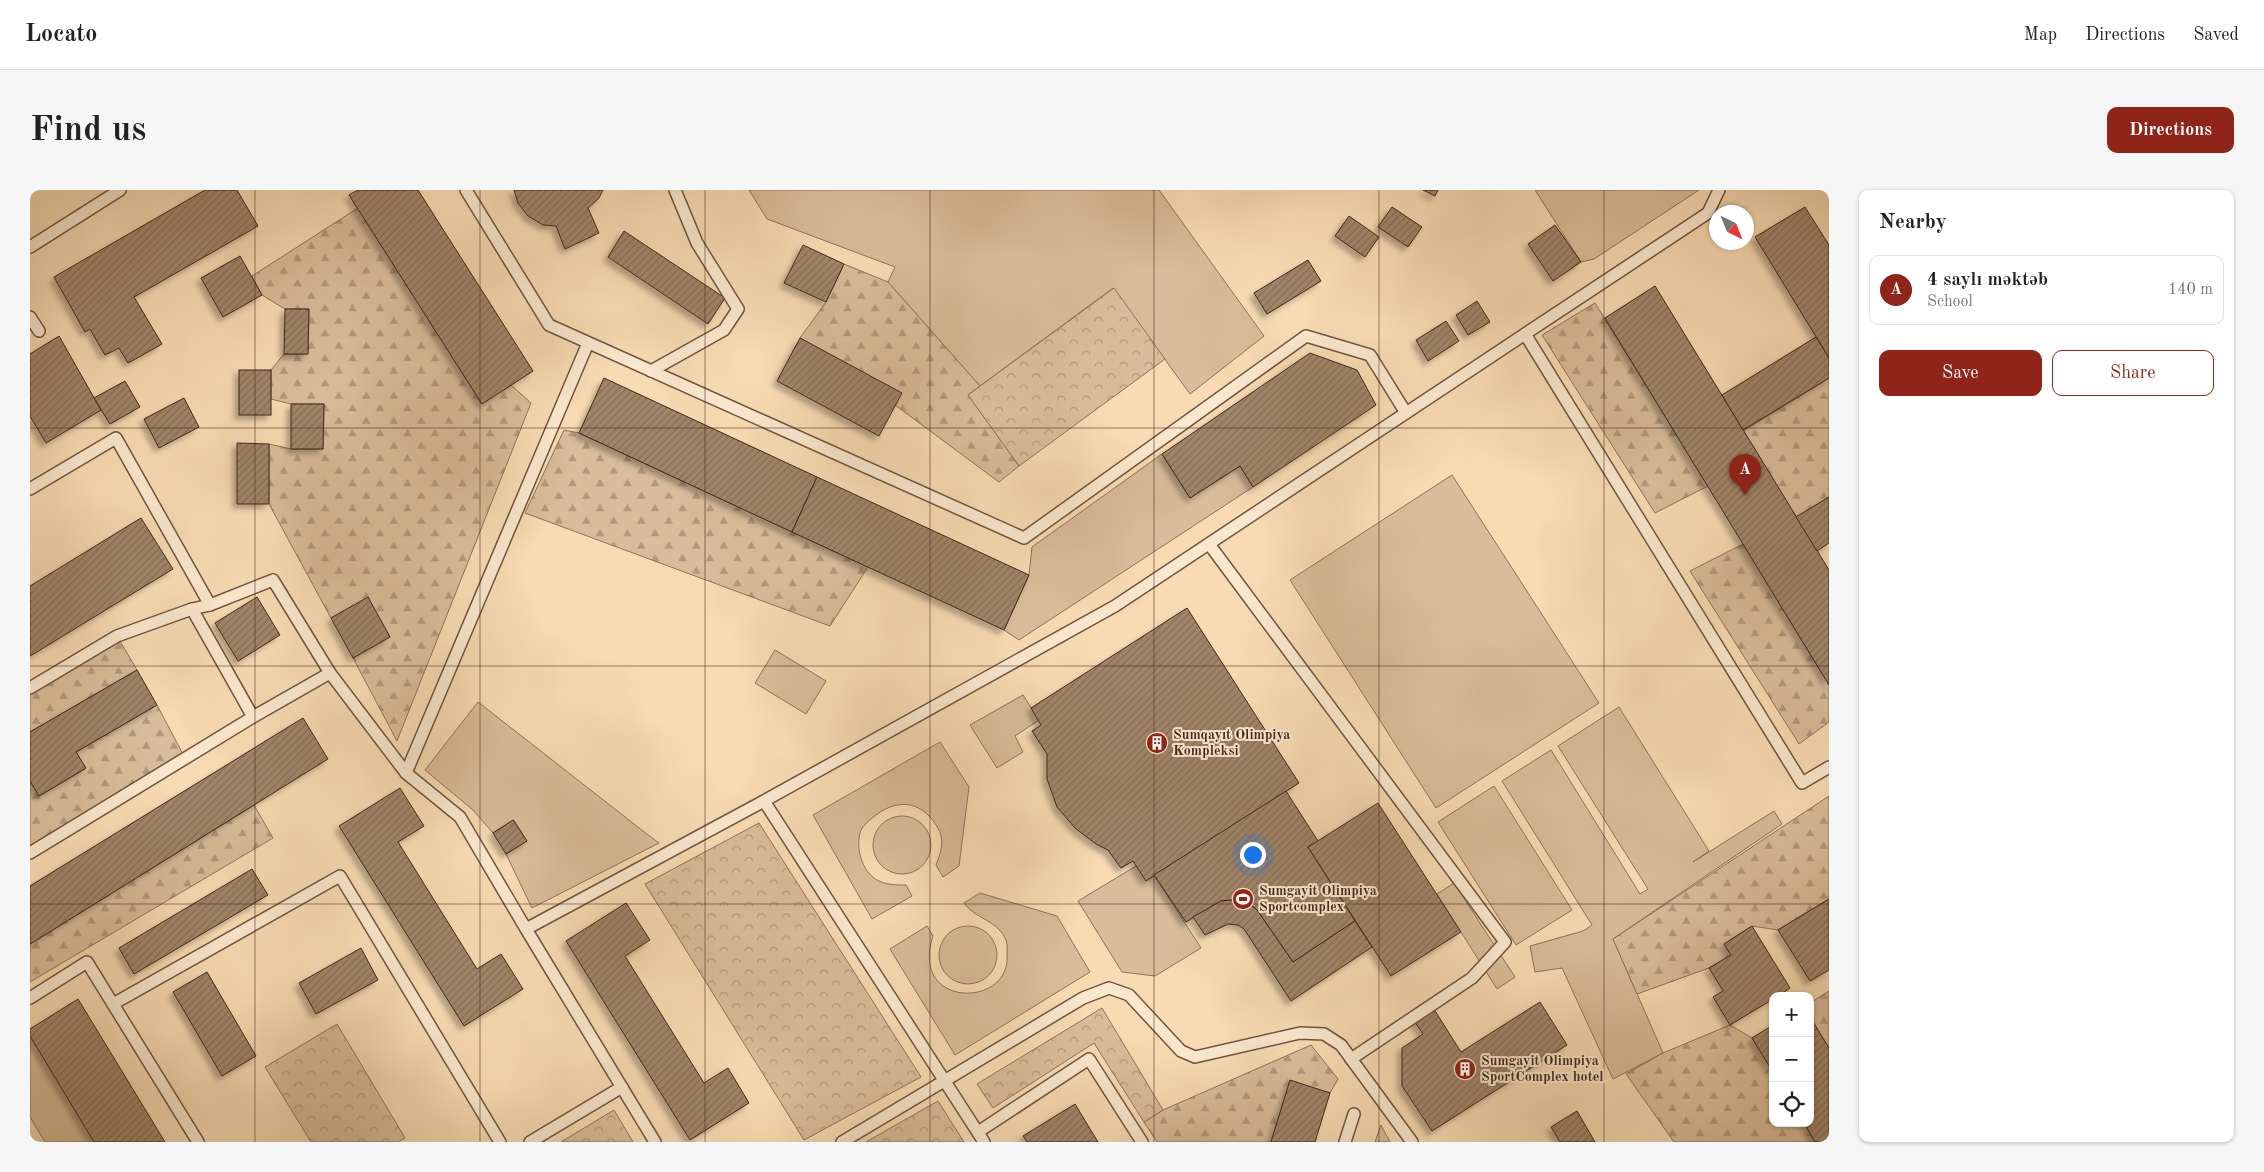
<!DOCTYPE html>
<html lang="en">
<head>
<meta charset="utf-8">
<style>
	:root { --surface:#fff; --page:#f6f6f6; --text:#222; --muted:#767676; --line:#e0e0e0; --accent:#8f2418 }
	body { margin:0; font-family:"Old Standard TT",serif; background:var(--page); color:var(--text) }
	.controls { position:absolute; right:15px; bottom:15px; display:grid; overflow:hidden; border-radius:10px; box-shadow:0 1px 4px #0004 }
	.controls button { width:45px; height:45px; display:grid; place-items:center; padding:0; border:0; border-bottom:1px solid var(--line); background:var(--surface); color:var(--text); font:25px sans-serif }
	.compass { position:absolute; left:1679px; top:15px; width:45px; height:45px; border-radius:50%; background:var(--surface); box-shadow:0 1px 4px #0004; rotate:137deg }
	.you { position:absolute; left:1222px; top:664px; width:18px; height:18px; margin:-12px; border:4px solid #fff; border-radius:50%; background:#1a73e8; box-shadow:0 0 0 8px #1a73e833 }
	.badge { display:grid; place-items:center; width:32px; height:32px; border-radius:50%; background:var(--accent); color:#fff; font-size:16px; font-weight:700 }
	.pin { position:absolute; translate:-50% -41px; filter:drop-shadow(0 1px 2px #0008) }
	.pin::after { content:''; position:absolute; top:26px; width:18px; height:15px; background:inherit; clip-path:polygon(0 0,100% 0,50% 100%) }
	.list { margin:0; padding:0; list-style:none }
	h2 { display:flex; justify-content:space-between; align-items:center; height:65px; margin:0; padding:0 20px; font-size:21px }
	h2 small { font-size:16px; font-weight:400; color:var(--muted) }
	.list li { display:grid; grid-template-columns:32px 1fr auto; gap:15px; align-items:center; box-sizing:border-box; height:70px; margin:0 10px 10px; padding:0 10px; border:1px solid var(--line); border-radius:10px }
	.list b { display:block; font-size:19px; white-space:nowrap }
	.list p { margin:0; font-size:16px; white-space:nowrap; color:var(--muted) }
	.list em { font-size:16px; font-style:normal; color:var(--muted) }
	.actions { display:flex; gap:10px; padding:15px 20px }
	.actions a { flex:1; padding:11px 0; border:1px solid var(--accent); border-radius:10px; text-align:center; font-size:18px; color:var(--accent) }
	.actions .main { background:var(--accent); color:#fff }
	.icon { flex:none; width:28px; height:28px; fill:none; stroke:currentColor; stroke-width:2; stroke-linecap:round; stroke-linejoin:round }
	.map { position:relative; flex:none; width:1799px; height:952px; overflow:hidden; border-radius:10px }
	header { display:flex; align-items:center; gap:30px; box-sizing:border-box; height:70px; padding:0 25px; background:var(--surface); border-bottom:1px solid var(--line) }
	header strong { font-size:24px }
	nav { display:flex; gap:28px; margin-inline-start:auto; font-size:18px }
	.intro { display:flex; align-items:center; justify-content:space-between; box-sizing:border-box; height:120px; padding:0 30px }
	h1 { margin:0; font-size:35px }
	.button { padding:12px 22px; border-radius:10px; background:var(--accent); color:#fff; font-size:18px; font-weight:700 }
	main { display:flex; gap:30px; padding:0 30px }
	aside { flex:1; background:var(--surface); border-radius:10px; box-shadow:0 1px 4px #0004 }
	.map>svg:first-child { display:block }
	.grass { fill:#d9bc99; stroke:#8e725a }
	.forest { fill:url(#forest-firs); stroke:#8e725a }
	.park { fill:url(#park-crowns); stroke:#8e725a }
	.building { fill:url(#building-hatch); stroke:#43271a; filter:url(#shadow) }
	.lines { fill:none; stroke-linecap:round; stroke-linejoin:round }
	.service-casing { stroke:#705440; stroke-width:14 }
	.service { stroke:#fae8ce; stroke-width:11 }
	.grid { fill:none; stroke:#43271a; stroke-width:1; stroke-opacity:0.55 }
	.labels { text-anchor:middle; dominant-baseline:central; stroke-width:4; stroke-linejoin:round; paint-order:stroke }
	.poi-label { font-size:14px; font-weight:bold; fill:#43271a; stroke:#fae8ce; text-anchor:start }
</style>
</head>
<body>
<header>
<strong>Locato</strong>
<nav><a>Map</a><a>Directions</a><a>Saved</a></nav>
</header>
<div class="intro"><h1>Find us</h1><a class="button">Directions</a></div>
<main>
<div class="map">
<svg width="1799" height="952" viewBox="0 0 1799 952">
	<defs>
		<pattern id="forest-firs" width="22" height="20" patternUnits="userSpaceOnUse" patternTransform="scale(1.25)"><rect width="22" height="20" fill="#d9bc99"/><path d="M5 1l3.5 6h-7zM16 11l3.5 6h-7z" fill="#b2997c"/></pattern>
		<pattern id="park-crowns" width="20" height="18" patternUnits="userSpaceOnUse" patternTransform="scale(1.25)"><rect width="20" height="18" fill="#d9bc99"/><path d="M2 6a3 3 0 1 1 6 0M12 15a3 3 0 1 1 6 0" fill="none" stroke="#b2997c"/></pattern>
		<pattern id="building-hatch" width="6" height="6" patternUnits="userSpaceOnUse" patternTransform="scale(1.25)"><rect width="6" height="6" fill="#a1856a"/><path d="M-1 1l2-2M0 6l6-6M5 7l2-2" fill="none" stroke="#856d56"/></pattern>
		<filter id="shadow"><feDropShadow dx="-4.5" dy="4.5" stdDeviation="2.5" flood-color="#0004"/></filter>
	</defs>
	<rect width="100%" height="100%" fill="#f8dbb3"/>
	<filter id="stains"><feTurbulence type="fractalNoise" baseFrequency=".004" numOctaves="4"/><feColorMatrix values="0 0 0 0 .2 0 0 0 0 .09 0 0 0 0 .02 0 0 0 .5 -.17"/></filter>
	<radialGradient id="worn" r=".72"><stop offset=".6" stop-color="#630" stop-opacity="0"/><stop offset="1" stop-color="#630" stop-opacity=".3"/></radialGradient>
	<g class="grass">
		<path d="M719,0h410l105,146 -74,58 -77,-106 -133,98 -92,-104 7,-15 -128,-48z"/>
		<path d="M1505,0h164l-105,69 -13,3z"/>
		<path d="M1132,264l28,44 50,-32 13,21 -234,153 -15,-10 25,-55 3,-28z"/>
		<path d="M1422,285l147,228 -163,105 -146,-228z"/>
		<path d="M745,460l51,31 -20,33 -51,-31z"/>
		<path d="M993,505l16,25 -24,16 8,16 -26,16 -27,-43z"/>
		<path d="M448,512l165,129 16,12 -127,65 -26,-54 21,-13 -13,-21 -21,13 -20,-23 -48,-40z"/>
		<path d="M1589,517l90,144 -16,11 81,-51 8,13 -169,115 50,114 -50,26 -51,-111 -27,4 -5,-26 53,-15 9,-6 -90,-144 49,-31 89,144 8,-5 -90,-143z"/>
		<path d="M910,552l29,45 -10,79 -16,11 -7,-12c8,-20 9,-31 -6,-48 -18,-20 -42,-14 -60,3 -2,2 -6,5 -8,8 -8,16 -1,45 17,53 9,4 17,4 27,4l6,11 -40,23 -59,-104z"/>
		<path d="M1464,596l78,124 -56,35 -78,-123z"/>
		<circle cx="872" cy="655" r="29"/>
		<path d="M1106,676l18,9 47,73 -46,28 -33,-4 -44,-71z"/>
		<path d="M1424,693l61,94 -18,12 -60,-95z"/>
		<path d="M950,703l77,23 33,56 -135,83 -65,-106 37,-23 6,10c-24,73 77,72 74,20 0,-5 1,-11 -1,-16 -8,-20 -31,-21 -42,-37z"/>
		<circle cx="938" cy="765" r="29"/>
		<path d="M0,846l64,106h-49l-15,-25z"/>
		<path d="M1351,935l9,17h-15z"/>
	</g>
	<g class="forest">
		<path d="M328,18l123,195 30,-18 20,18 -134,338 -44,-83 37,-21 -22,-39 -37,20 -62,-114v-60l22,5h32l1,-45h-33l-20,-5v-29l13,-16h24l1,-45h-24l-23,-14 -10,-19z"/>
		<path d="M814,74l44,18 92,104 -12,9 51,71 -20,16 -104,-77 6,-12 -101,-55 26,-36z"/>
		<path d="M1565,113l113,183 -53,27 -113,-178z"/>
		<path d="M1799,188v119l-33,20 -53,-86z"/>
		<path d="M534,240l15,3 289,134 -38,59 -305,-113z"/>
		<path d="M1713,354l86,141v37l-30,22 -109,-173z"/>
		<path d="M87,446l20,34 -107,62v-44z"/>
		<path d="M127,515l28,53 -155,95v-72l9,15 46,-27 -9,-17z"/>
		<path d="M1799,606v103l-51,31 -26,-4 -28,18 7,11 -22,13 -72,26 -24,-55z"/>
		<path d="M224,615l19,33 -243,144v-38z"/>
		<path d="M1799,801v57l-19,-31v-14z"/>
		<path d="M1700,835l22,13 21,34v51h31l11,19h-141l-48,-68 37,-21z"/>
		<path d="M1281,855l27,34 -8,14 -40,-12 -19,61h-114l-13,-20 19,-12z"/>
	</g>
	<g class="park">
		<path d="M1084,98l51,71 -146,107 -51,-71z"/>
		<path d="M729,633l162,254 -117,63 -159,-256z"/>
		<path d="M1072,818l61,102 -19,12 -50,-79 -101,65 -16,-24z"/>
		<path d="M307,834l68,114 -7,4h-87l-46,-75z"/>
		<path d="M908,911l26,41h-98z"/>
		<path d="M584,920l19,32h-72z"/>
	</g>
	<g class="building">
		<path d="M175,0h32l21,36 -124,71 28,47 -34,19 -9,-15 -14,7 -15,-26 -5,3 -31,-55z"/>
		<path d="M328,0h60l115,181 -51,33 -133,-209z"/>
		<path d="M484,0h89l-4,8 -11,10 11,25 -34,16 -9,-23 -13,-1 -15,-9 -10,-13z"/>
		<path d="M1393,0h15l-3,6z"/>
		<path d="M1362,17l30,20 -14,20 -30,-20z"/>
		<path d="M1775,17l24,38v113l-74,-121z"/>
		<path d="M1319,26l30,21 -14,20 -30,-21z"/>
		<path d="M1525,35l26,37 -28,19 -25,-37z"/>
		<path d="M594,41l101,67 -17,26 -100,-67z"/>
		<path d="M773,55l41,19 -18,38 -42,-19z"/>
		<path d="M210,66l22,39 -39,22 -22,-39z"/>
		<path d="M1278,70l13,21 -54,33 -13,-21z"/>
		<path d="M1625,96l174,284v115l-224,-367z"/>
		<path d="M1447,111l13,21 -22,13 -12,-20z"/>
		<path d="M255,119h24l-1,45h-24z"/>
		<path d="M1416,131l13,20 -31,20 -12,-21z"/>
		<path d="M29,146l42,74 -55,33 -16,-27v-62z"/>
		<path d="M1786,147l13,21v20l-86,52 -21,-35z"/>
		<path d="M770,148l102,55 -23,43 -102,-55z"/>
		<path d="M1280,163l47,17 19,35 -123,82 -13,-21 -50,32 -28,-44z"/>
		<rect x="209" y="180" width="32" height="45"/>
		<path d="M574,188l213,99 -25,55 -213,-99z"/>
		<path d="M95,191l15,26 -30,17 -16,-26z"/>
		<path d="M154,208l15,29 -40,21 -15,-29z"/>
		<path d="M261,214h33l-1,45h-32z"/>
		<path d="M207,253l32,1v60h-32z"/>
		<path d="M787,287l212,98 -25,55 -212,-98z"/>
		<path d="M1799,307v46l-12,8 -21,-34z"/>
		<path d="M111,328l32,51 -143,87v-70z"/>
		<path d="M227,407l23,38 -42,26 -23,-38z"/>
		<path d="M338,407l22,40 -37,21 -22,-40z"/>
		<path d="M1157,418l112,175 -153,98 -13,-20 -12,7 -13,-18 -12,-6 -21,-16 -18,-21 -10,-28v-25l-15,-23 9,-6 -10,-17z"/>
		<path d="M107,480l20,35 -81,47 10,16 -47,28 -9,-15v-49z"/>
		<path d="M273,528l25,41 -298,185v-58z"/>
		<path d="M370,598l24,38 -26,16 79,127 24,-15 22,35 -59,37 -125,-200z"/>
		<path d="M1256,601l32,50 -10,6 47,74 -62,41 -36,-52 -14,-11 -22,2 -35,21 -32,-47z"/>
		<path d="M1348,613l83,129 -70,44 -83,-129z"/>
		<path d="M483,630l14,21 -21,13 -13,-21z"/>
		<path d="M222,679l16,26 -134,79 -15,-26z"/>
		<path d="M1213,709l14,11 36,52 62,-41 17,26 -81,54 -47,-72 -6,-4 -10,-1 -23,11 -12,-18 28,-16z"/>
		<path d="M1799,709v71l-19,11 -32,-51z"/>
		<path d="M596,713l24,37 -25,16 79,127 24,-15 21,35 -59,37 -124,-199z"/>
		<path d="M1722,736l38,62 -12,8h-5v3l-43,26 -17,-28 10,-6 -14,-23 22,-13 -7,-11z"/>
		<path d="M331,758l17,32 -62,34 -17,-31z"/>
		<path d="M177,782l49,84 -34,20 -49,-84z"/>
		<path d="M48,809l87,143h-71l-64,-106v-7z"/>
		<path d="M1510,812l27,43 -135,86 -30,-45v-38l21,-14 -11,-16 20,-12 29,46z"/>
		<path d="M1780,827l19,31v94h-14l-11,-19h6z"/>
		<path d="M1743,835v47l-21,-34z"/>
		<path d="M1260,890l40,13 -15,49h-44z"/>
		<path d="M1045,914l23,38h-71l-4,-6z"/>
		<path d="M1547,921l18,31h-35l-9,-15z"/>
	</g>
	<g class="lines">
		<g class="service-casing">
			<g id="service">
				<path d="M436,0l83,135 475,213 282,-202 64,19 36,58"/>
				<path d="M1689,0l-11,23 -183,121 277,449 27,-16"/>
				<path d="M0,57l90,-57"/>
				<path d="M0,127l9,14"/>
				<path d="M621,181l73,-41 14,-21 -41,-66 -22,-53"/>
				<path d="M0,299l86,-51 94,167"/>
				<path d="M1179,354l296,398 -33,36 -121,81"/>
				<path d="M162,419l61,108 77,-44"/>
				<path d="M0,498l87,-52 75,-27 18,-4 63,-25 57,93 76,100 54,44 66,112"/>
				<path d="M376,583l182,-430"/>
				<path d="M0,663l223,-136"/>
				<path d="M0,808l57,-36 111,180"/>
				<path d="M83,814l227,-128 160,266"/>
				<path d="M948,942l111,-73 53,83"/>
				<path d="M500,952l92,-55"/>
				<path d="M625,952l-129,-213 238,-128"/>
				<path d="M812,952l241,-144 26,-10 20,7 52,56 14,6 105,-24 24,1 17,11 71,97"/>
				<path d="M954,952l-220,-341 351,-195 410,-272"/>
				<path d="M1315,952l9,-28"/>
			</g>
		</g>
		<use href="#service" class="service"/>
	</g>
	<path class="grid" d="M225,0v952M450,0v952M675,0v952M900,0v952M1124,0v952M1349,0v952M1574,0v952M0,238h1799M0,476h1799M0,714h1799"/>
	<defs>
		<g id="building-disc" transform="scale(1.125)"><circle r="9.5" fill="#8f2418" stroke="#fae8ce"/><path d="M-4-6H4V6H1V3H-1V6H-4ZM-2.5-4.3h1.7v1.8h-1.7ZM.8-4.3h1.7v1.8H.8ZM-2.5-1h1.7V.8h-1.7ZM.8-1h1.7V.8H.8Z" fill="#fff"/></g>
		<g id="stadium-disc" transform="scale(1.125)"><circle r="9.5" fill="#8f2418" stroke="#fae8ce"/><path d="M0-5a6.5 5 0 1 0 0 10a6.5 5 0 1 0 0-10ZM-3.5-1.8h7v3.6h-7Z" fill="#fff"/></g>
	</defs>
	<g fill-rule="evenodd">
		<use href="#building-disc" x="1127" y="553"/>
		<use href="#stadium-disc" x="1213" y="709"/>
		<use href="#building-disc" x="1435" y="879"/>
	</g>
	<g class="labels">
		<g class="poi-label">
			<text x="1143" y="545">Sumqayıt Olimpiya<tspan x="1143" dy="16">Kompleksi</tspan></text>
			<text x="1229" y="701">Sumgayit Olimpiya<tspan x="1229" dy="16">Sportcomplex</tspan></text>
			<text x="1451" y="871">Sumgayit Olimpiya<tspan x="1451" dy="16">SportComplex hotel</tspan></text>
		</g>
	</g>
	<rect width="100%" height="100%" filter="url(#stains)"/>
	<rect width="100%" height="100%" fill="url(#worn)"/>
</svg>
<div class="controls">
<button>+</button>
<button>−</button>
<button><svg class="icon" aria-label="locate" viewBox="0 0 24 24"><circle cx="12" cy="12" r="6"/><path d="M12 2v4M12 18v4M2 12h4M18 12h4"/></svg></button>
</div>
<svg class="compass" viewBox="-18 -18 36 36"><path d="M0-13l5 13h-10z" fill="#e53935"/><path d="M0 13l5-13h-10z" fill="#767676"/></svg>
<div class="you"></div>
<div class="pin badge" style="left:1715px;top:305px">A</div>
</div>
<aside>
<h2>Nearby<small></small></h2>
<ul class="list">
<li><span class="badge">A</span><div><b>4 saylı məktəb</b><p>School</p></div><em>140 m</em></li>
</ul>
<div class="actions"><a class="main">Save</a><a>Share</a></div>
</aside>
</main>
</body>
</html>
